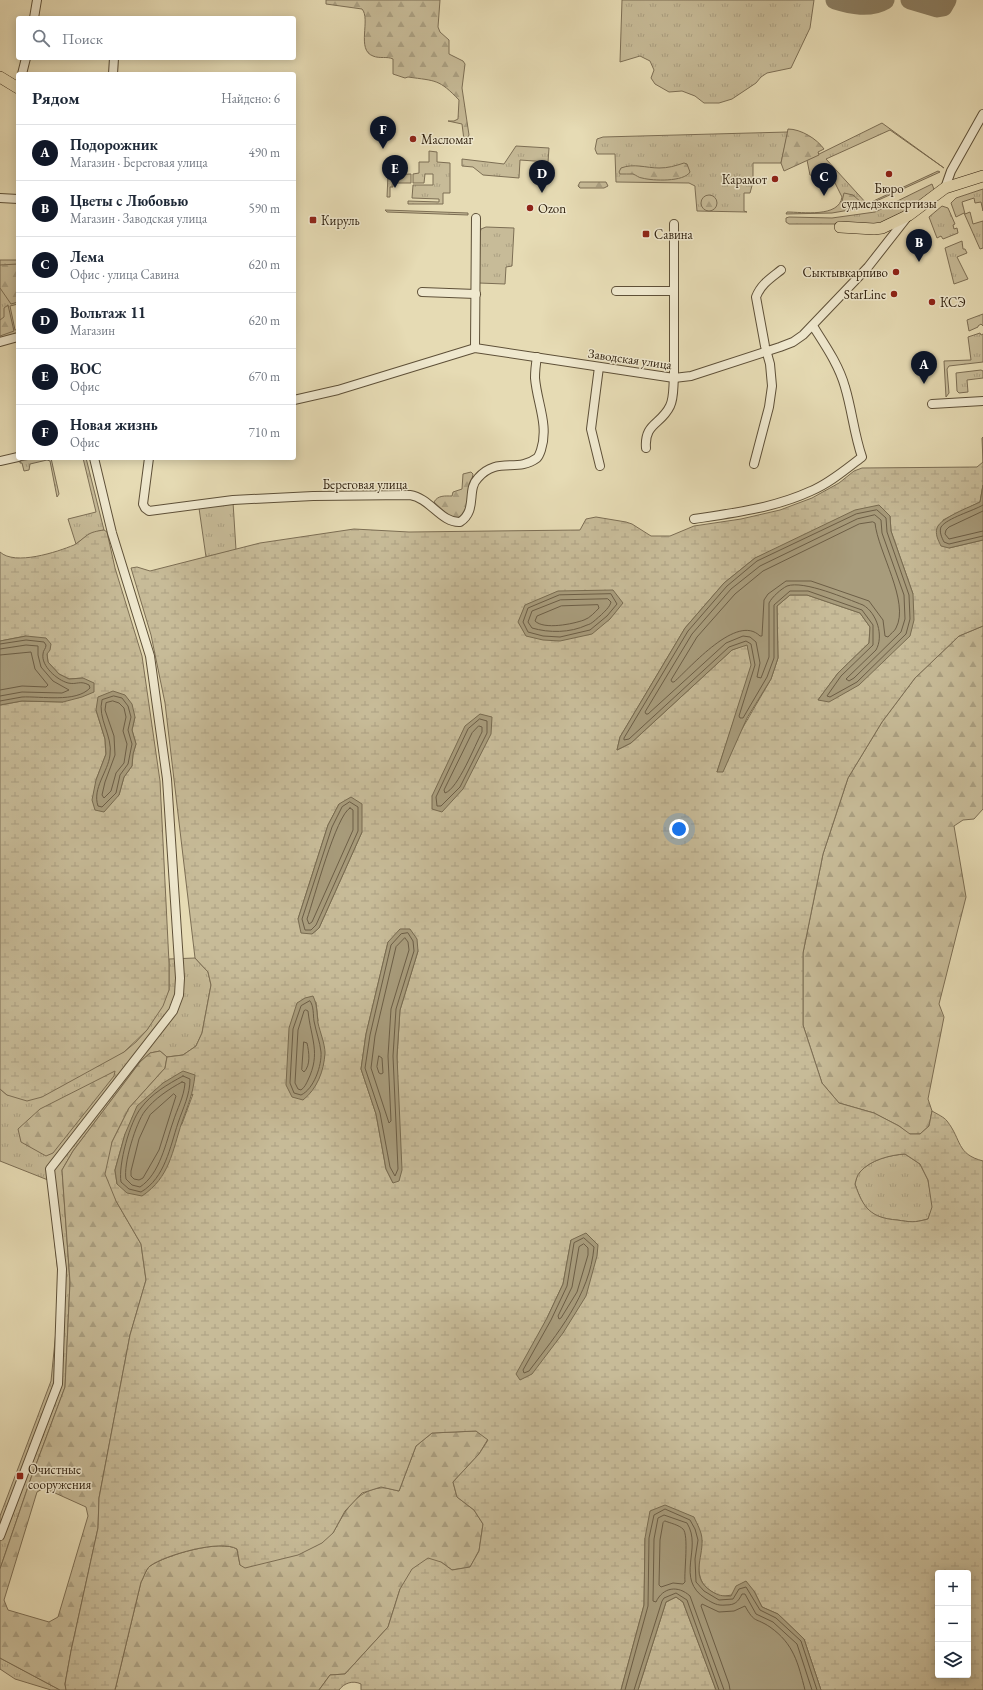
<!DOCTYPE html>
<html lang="ru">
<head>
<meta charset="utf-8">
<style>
	:root { --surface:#fff; --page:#f6f6f7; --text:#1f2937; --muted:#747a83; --line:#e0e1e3; --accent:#111827 }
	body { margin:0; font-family:"EB Garamond",serif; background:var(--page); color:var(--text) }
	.controls { position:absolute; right:12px; bottom:12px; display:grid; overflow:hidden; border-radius:4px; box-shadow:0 2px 10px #0003 }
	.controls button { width:36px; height:36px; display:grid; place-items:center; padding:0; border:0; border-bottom:1px solid var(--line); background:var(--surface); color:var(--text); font:20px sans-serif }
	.you { position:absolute; left:679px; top:829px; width:14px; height:14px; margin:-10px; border:3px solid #fff; border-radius:50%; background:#1a73e8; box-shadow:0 0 0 6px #1a73e833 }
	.badge { display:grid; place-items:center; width:26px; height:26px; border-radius:50%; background:var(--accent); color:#fff; font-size:13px; font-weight:700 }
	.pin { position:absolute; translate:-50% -33px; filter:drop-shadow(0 1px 2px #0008) }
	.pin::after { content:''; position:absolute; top:21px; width:14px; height:12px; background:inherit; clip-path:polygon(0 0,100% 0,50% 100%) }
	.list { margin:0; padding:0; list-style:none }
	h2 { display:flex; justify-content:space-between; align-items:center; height:52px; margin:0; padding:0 16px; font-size:17px }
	h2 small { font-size:13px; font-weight:400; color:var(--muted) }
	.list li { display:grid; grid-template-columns:26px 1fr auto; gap:12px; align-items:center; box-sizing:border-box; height:56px; padding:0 16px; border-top:1px solid var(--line) }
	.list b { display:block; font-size:15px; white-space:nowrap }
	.list p { margin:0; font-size:13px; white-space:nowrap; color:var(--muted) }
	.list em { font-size:13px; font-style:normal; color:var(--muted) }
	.icon { flex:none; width:22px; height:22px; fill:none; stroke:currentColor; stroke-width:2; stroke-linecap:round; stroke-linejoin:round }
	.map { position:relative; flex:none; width:983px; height:1690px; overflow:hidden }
	.search { position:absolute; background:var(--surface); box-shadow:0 2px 10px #0003; left:16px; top:16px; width:280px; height:44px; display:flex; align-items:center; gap:10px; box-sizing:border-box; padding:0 14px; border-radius:4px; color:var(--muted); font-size:15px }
	.panel { position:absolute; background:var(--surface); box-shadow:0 2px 10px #0003; left:16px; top:72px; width:280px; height:388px; border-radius:4px }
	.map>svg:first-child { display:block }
	.grass { fill:url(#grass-tufts); stroke:#7c6e54 }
	.forest { fill:url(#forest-firs); stroke:#7c6e54; fill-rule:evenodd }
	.wetland { fill:url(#wetland-marsh); stroke:#7c6e54; fill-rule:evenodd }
	.water { fill:#a89c7c; stroke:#786b50 }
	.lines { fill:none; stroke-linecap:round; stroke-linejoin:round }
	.shore { stroke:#6c5e46; stroke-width:1 }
	.taxiway { stroke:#8b7e62; stroke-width:19 }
	.minor-casing { stroke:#5e5038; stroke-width:10 }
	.major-casing { stroke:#30210f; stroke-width:12 }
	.minor { stroke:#efe8ce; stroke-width:8 }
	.major { stroke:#e6dbb4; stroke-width:11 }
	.poi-dot { fill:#8f2418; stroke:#efe8ce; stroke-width:1.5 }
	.labels { text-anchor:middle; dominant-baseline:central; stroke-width:3; stroke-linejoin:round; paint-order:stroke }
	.poi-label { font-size:13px; fill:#30210f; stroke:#efe8ce; text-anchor:start }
	.street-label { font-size:13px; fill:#30210f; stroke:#efe8ce }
</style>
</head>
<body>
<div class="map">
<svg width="983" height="1690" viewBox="0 0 983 1690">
	<defs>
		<pattern id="grass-tufts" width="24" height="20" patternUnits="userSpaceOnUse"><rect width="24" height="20" fill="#c7bb98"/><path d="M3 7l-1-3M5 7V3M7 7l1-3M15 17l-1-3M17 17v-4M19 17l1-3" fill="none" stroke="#aba082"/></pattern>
		<pattern id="forest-firs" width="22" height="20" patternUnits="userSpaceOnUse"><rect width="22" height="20" fill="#c7bb98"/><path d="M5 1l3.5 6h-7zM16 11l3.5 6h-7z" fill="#aba082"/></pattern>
		<pattern id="wetland-marsh" width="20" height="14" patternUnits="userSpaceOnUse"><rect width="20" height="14" fill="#c7bb98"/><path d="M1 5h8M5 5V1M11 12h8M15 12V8" fill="none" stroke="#aba082"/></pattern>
	</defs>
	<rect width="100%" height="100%" fill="#e6dbb4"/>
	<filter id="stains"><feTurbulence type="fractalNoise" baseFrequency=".005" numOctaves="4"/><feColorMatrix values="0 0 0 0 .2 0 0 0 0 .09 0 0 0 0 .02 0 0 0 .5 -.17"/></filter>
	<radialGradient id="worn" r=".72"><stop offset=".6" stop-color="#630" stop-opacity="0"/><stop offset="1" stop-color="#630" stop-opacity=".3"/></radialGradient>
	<g class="grass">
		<path d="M622,0h192l-4,28 -19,40 -24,5 -6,4 -5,6 -24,16 -13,4h-15l-9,-7 -13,-5 -13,1 -14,-8 -4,-6 3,-8 -4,-9 -10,-5 -20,6z"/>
		<path d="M882,123l62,45 -54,-38 -64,29 41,45 71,-33 2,1 -79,36 -29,5 -46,1 1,-2c15,0 52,6 55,-15l-9,-18 -3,1 -20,-5 -3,-15z"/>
		<path d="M788,132l-7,31h-28v19l-3,11h-6v18l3,1 -50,-1 -2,-23v-2l-6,-3 -73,-1 -1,-28h-18l-2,-5 2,-10 6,-2z"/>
		<path d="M516,146l33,2 -1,14 -28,-2 -1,18 -36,-3 -10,-8 -11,-1v-7l42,5z"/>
		<path d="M429,151l8,1v10l13,1v30h-7v11h-35v-3l31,1v-3l-27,-1 1,-13h20v-11h-8l-1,9h-11v-9l6,-1v-11h10z"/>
		<path d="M411,174v9h-18v4h-3v10h-3l1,-22z"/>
		<path d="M932,184l3,8 -24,16 -30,16h-92l-3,-2v-4l3,-1 43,1 43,-6z"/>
		<path d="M983,189v22l-2,-9 -6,1 -1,-5 -12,4 3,12 5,-2 3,12 10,-3v27l-3,1 -16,-36 -8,4 -5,-14 5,-5z"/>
		<path d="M942,206l6,2 7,16 -2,1 1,4 3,-1 1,5 -15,6 -2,-3 -4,2 -8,-21z"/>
		<path d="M385,210l83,3v2l-81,-3z"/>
		<path d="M486,227l28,1 -2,38 -6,1 -1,17 -26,-1 1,-50 1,-4z"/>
		<path d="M962,241l1,8h2l2,4 -10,4 11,22 -14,5 -9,-36z"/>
		<path d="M0,260h18v44l-8,2 5,24 3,-1v5l-18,5z"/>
		<path d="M983,314v12l-2,-2 -3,2v1l-9,4 -2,-11z"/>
		<path d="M980,333l1,2 2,-1v28l-34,4 -2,3 2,24 -3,4 -2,-36 27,-1 -3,-23z"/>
		<path d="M981,370l2,1v7l-16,2 1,12 -9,1 -2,-2 -1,-18z"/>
		<path d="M36,458h15l8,36 -2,3 -7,-36 -3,-1 -17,4 -1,6 -5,1 -2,-8h-2v-2z"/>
		<path d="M83,458h3l18,72c-12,2 -19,7 -28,14l-8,-25 28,-7z"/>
		<path d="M233,502l3,48 -30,7 -7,-49z"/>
		<path d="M195,958l13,14 3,13 -9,48 -6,13 -13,9 -16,2 -7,-6 -10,2 -10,9 -67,89 -11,19 8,112 -5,105 -34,91 -31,91v-53l51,-135 9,-90 -12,-111 -48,-19v-72l7,6 117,-43 12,-10 11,-12 22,-40v-31z"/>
		<path d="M905,1154l15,10 8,16 5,27 -5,12c-15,4 -17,3 -31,1 -27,-2 -34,-12 -42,-36 1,-4 2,-9 5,-12 10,-12 30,-17 45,-18z"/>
		<path d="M0,1658l60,32h-9l-36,-11 -15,-10z"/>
	</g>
	<g class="forest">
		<path d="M326,0h114l-2,27 2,5 9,8v14l14,7 2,3 -3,24 7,47 -2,4 -3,1 -2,-16 -14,-3h6l4,-2 1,-19c-20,-21 -23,-19 -51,-23l-3,1 -12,-4v-15c-6,-3 -13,0 -20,-3 -17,-6 -2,-37 -11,-47l-36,-5z"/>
		<path d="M788,129c13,0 29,10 36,20l-6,3 1,3 -35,16 -3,-8z"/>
		<path d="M684,163l3,1 3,8c-6,10 -37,9 -48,6 -3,0 -6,-3 -9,-4 -4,0 -9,0 -13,0l-1,-2 2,-4c13,-5 25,0 38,0 9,0 16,-2 25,-5z"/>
		<path d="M580,182h26l2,4 -4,2h-24l-2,-2z"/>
		<path d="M844,193l9,2 9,8v2l-5,2 -14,2 -2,-4z"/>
		<circle cx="709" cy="203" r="8"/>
		<path d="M18,264v38l-7,2 -11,-16v-23z"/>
		<path d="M8,305l6,26 -14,5v-16l4,-3v-9z"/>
		<path d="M471,472l2,2 -5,24v13l-10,8 -9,-3 -15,-14c4,-7 11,-6 18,-6l1,-4 9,-3 1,-15z"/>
		<path d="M983,626v183l-9,10 -11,1 -9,6 12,71 -27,107 5,13 -16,82 4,12 -3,15 -9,8h-11l-10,-8 -25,-13 -35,-10 -17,-20 -19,-58v-72l20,-99 25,-76 34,-56 33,-44 44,-42z"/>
		<path d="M160,1051l7,6 -2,11 -36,40 -17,34 4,59 25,43 5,36 -16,55 -31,163 -1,30 -27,123 -6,33 1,6h-6l-60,-32v-89l31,-91 34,-91 5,-105 -8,-112 11,-19 67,-89 10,-9zM44,1488l42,19 2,9 -30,101 -9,5 -41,-12 -4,-10 33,-108z"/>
		<path d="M115,1071l-1,5 -61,77 -7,3 -25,-14 -3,-13 22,-20z"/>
		<path d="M476,1431l12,8 -9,15 -26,28 4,15 17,13 9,14 -4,27 -9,16 -18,3 -11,-8 -41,27 -12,38 -43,47 -15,1 -11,15h-204l26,-108c3,-5 5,-13 9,-16 16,-11 71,-27 87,-17l3,16 93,-32c11,-20 22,-42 47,-45 6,-1 13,2 19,3l17,-45 16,-13z"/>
	</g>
	<g class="wetland">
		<path d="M983,437v48l-3,17 -37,18 6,28 34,-8v86l-24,10 -44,42 -33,44 -34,56 -25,76 -20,99v72l19,58 17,20 35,10 25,13 11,8h10l9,-8 3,-15c5,3 12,6 15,10 15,19 9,33 36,40v529h-162l-17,-51 -26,-25 -16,-7 -8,-16 -34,6c-4,-3 -10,-6 -13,-9 -13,-11 -7,-33 -5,-48l-57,-2 -1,67 -23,85h-260v-6c-8,-4 -17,-1 -22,6h-20l11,-15 15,-1 43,-47 12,-38 12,-20 16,-11 13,4 11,8 18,-3 9,-16 4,-27 -9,-14 -17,-13 -4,-15 26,-28 9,-14 -12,-9 -44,2 -16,13 -17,45 -18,-4 -19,6 -17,18 -12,22 -11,10 -24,12 -53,13 -5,-3 -3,-16c-16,-10 -72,6 -87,17 -4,3 -6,11 -9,16l-26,108h-49l-1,-6 6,-33 27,-123 1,-30 31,-163 16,-55 -5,-36 -25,-43 -11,-27 7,-32 17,-34 36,-40 2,-11 16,-2 13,-9 6,-13 9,-48 -3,-13 -13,-14 -30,-255 -14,-68 -20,-67 6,-1 13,4 110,-28 94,-14 55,3 171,-2 6,-11 10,-2 30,5 6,2 19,12h19l24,-10 47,-7 39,-9 32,-12 27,-15 15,-12 8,-3 115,-1 6,-5 -1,-24zM890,516l1,15 22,63 -95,106 20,-27 31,-30 1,-16 -10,-14 -53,-18h-17l-13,11 1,52 -7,21 -54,93 35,-107 -5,-21 -15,6 -101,93 -14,7 3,-13 65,-109 39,-45 31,-25zM339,804l23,28 -43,96 -7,6 -14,-15 30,-94zM388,942l30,9 -18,59 -3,46 -4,127 -7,-14 -10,-55 -15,-45 5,-35zM316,1002l2,19 -21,-18zM193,1094l-11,30 -65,60 -2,-14 10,-36zM905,1154l15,10 8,16 4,27 -4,12c-15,4 -17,3 -31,1 -26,-2 -34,-12 -42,-36 1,-4 2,-9 5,-12 10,-12 30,-17 45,-18zM571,1240l-8,93 -16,-15 16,-34zM938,1573h30v102h-30z"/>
		<path d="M104,530l3,2 8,36 27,88 18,125 9,182v27l-6,16 -16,24 -23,22 -82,45 -15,4 -20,-6 -7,-6v-384l22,-4 41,1 20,-24 -14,1 -10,-5 -11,-12 -1,-8 -21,-18 -26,5v-89c15,14 57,0 74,-7 4,-2 8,-6 12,-9 5,-4 11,-5 18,-6zM96,710l39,7 -3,13 4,14 -3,10 -1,12 -8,11 -5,18 -23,-15 10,-26 -1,-15z"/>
		<path d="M676,1597l7,5 33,88h-78l28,-88z"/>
	</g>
	<g class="water">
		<path d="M983,485v55l-34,8 -8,-2c-3,-6 -6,-12 -4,-18 3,-10 33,-21 43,-26z"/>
		<path d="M879,505l11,11 1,15 22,63 1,26 -4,16 -51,49 -30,17 -11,-2 20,-27 31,-30 1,-16 -10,-14 -53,-18h-17l-13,11 1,52 -7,21 -24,39 -24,54h-6l34,-107 -4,-20 -15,5 -101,93 -14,7 3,-13 65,-109 39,-45 31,-25 100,-48z"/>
		<path d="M613,590l10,13 -13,16 -18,15 -32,7 -17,-1 -17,-4 -8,-14 7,-17 33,-14z"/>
		<path d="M26,636l20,2 5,6 -1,6 -3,4 1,8 11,12 10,5 14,-1 11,5v9l-12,5 -19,5 -41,-1 -22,4v-64z"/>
		<path d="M113,691l12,4 7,9 3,13 -3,13 4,14 -3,10 -1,12 -8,11 -5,18 -15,17 -9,-2 -3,-10 4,-20 10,-26 -1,-15 -9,-29 2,-13z"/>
		<path d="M480,714l12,3 -1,17 -28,55 -21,23 -10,-3v-13l33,-70z"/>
		<path d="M351,797l11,7v28l-43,96 -7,6 -11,-1 -3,-14 30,-94 11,-21z"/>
		<path d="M400,929h10l7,10 1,12 -18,59 -3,46 5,114 -3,11 -6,2 -7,-14 -10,-55 -15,-45 5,-35 22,-92z"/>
		<path d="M313,996c4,8 4,17 5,27 2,9 7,21 7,30 -1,18 -8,36 -22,47l-11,-3 -6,-12 3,-57 8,-25 8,-5z"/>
		<path d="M183,1071l12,4c-2,19 -7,30 -13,47 -10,30 -12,55 -40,74l-15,-3 -10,-9 -2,-14 10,-36 12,-28 26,-23z"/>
		<path d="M586,1233l12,12 -1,11 -11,40 -23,37 -31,41 -12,6 -4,-6 31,-56 16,-34 8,-44z"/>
		<path d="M665,1505l29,12c3,7 8,15 8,23 1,19 -12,37 9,51 8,5 11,5 20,5l5,-10 10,-5 8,10 8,16 16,7 26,25 17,51h-105l-33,-88 -7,-5 -10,5 -28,88h-17l23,-85 1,-67 5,-27z"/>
	</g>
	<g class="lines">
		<g class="shore">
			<path d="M983,505c-10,6 -36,13 -42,22 -2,5 1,11 3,15l5,2 34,-8"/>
			<path d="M877,510l9,8 1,14 22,63 1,24 -4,15 -49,48 -27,15 -3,-1 14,-20 32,-31v-20l-11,-15 -54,-19h-18l-16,14v53l-7,19 -24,41h-3l-1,-2 16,-51 -4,-21 -5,-3 -17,6 -100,92 -5,1v-2l64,-107 39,-45 30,-25 99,-47z"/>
			<path d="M983,511l-34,16 -3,3 -1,4 4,5 34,-8"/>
			<path d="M875,515l6,5 1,13 22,62 1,24 -4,13 -47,46 -5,3 -3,-2 30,-29c8,-14 1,-37 -13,-45 -16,-6 -59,-25 -76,-19 -6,3 -15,11 -18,17v54l-8,21 -4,-1 3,-14 -4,-21 -6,-5 -7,-1 -17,7 -78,71h-2l-1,-2 47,-78 39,-45 29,-23 97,-47z"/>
			<path d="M873,522l2,1c3,29 35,79 21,105 -1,3 -6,6 -8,9l-3,-1 -2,-16 -14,-19 -58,-20h-25l-18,13 -4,6 -2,36h-2c-23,-23 -69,31 -86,46h-2l-1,-2 26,-43 38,-43 28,-23 96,-47z"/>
			<path d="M611,594l6,10 -10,12 -17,14 -30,7 -17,-1 -15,-4 -5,-10 5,-14 31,-13z"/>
			<path d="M608,599l3,3c-1,5 -7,10 -11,14 -4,3 -8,8 -13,9 -17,8 -38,8 -55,3l-4,-6 4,-11 28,-11z"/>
			<path d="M598,605l1,3c-4,4 -9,10 -15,12 -11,4 -40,10 -49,1l2,-5 24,-10z"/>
			<path d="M0,644l26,-4 18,2 2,3c0,4 -3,5 -3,9 -2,12 14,26 25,29 9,2 12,-3 21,2l1,3c-14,15 -49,8 -68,9 -7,1 -15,3 -22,4"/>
			<path d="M0,649l26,-4 12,1v9l3,12 12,14 16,9 -7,3 -40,-1 -22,4"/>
			<path d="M0,655l31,-3 4,17 13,16 -2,2 -24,-1 -22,4"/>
			<path d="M114,696l8,2 6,8 3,11 -3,13 4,14 -4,20 -8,11 -4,18 -14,14 -4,-1c-6,-18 10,-34 12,-51 3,-19 -13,-37 -8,-55z"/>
			<path d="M113,701l6,2 5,5 2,9 -3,14 4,13 -3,19 -8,10 -5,18 -7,7 -2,-3 3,-13 10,-27 -1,-19 -9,-26 1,-7z"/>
			<path d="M480,719l7,2v12l-27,54 -19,19h-4l-1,-9 32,-68z"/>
			<path d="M479,726l3,1v5c-7,13 -24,57 -37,61l-1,-3 28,-57z"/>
			<path d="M350,802l8,5v24l-42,94 -5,5h-6l-3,-11 30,-92 10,-20z"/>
			<path d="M350,808l3,2v20l-41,92 -3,2 -2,-5c7,-20 29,-104 43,-111z"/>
			<path d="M408,933l5,8 1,10 -18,58 -3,47 5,113 -3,7 -5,-9 -10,-54 -15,-45 5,-33 21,-90 10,-11z"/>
			<path d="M405,938l3,4 1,8 -18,59 -3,47 3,65 -2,2 -18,-55 4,-32 21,-89z"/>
			<path d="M310,1001c4,5 3,14 4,20 2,11 6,21 7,31 1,13 -7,37 -20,43l-7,-2 -4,-10 3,-54 8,-23z"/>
			<path d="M306,1010l2,1c3,28 13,42 0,69 -2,4 -3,7 -7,10l-3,-1 -3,-6 3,-53 6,-19z"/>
			<path d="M304,1042l3,1c2,9 4,22 -3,29l-2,-2z"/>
			<path d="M379,1056l3,2 1,15 -2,1 -2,-1 -2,-6z"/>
			<path d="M183,1076l7,3c0,16 -7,29 -12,44 -8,24 -13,55 -37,69l-12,-3 -8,-7c-3,-17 9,-61 20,-74 10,-14 27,-24 42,-32z"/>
			<path d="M182,1082l3,1c-1,14 -8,26 -12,39 -7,20 -13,52 -33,65l-8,-2 -6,-6c-3,-14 10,-57 19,-68 9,-12 24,-22 37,-29z"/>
			<path d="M174,1094l2,2 -17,54 -16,28 -4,2 -5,-1 -3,-3v-5l8,-32 11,-24z"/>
			<path d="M584,1238l10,9c-4,48 -37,87 -65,124l-5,2 -1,-3 28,-50 16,-34 7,-43z"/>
			<path d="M584,1244l4,4v7l-11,37 -16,26 -2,1 -1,-3 14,-29 7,-40z"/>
			<path d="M665,1521c5,2 14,4 18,8 6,6 1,42 2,53l-2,2 -10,-1 -12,4 -2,-2 1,-45 3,-17z"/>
			<path d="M625,1690l23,-84 1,-68 5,-23 11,-6 25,11 5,9 3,11 -3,19 1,23 8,9 15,9 14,-1 6,-10 7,-2 14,23 16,8 25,23 16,49"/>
			<path d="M634,1690l28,-89 2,-3 12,-5 11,7 32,90"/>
			<path d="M724,1690l-34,-94c-12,-11 -27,-9 -34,6l-3,-1 1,-62 4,-21 6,-3 23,8c16,26 -13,55 19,76 7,4 11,7 20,6 9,0 12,-3 16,-11h3l11,20 17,8 24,22 15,46"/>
			<path d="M730,1690l-1,-6 -28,-78 1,-2 17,8 15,-1 11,-5c10,18 10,11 25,21 24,17 28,36 35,63"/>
		</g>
		<g class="taxiway">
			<path d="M835,0c16,5 35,9 50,0"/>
			<path d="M910,0l27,8 6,-1 4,-7"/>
		</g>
		<g class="minor-casing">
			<g id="minor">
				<path d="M34,18l3,-18"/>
				<path d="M22,74l4,-16"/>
				<path d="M113,74l1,-16"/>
				<path d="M945,188l6,-17 32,-57"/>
				<path d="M0,198l18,1"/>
				<path d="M616,291h58"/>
				<path d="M422,292l54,2"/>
				<path d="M0,342l18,-5"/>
				<path d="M475,348l1,-130"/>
				<path d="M599,367l-8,62 9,37"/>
				<path d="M294,400l44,-10 137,-42 199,30 17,-2 89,-29 13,-5 10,-7 65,-68 40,-51"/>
				<path d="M932,404l51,-3"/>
				<path d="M646,448c-2,-25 15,-23 24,-42 4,-8 3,-19 4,-28v-154"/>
				<path d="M149,458l-6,46 2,4 4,3 84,-11 80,-4 97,-1c20,3 31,28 50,27 18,-12 6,-32 18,-44 19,-22 39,-5 59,-20 2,-2 3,-5 4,-8 8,-25 -4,-47 -6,-72 0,-7 1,-15 2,-21"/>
				<path d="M0,461l18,-4"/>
				<path d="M754,464l15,-57 3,-21 -2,-22 -5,-18 -9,-49c5,-13 15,-19 25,-27"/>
				<path d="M694,519c40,-6 80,-11 117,-28 19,-8 35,-22 51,-34 -8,-23 -10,-47 -17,-70 -6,-22 -20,-42 -32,-61"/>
				<path d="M0,1536l58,-152 4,-115 -12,-100 123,-158 6,-16 1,-17 -13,-199 -17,-123 -38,-123 -18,-75"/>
			</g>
		</g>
		<g class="major-casing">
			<g id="major">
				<path d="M0,77l18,11"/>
				<path d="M840,227l34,2 8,-1 27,-13 36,-27 38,-12"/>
			</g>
		</g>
		<use href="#minor" class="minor"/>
		<use href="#major" class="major"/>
	</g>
	<g class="poi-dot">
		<circle cx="413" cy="139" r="4"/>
		<circle cx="889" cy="174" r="4"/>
		<circle cx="775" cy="179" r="4"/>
		<circle cx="530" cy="208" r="4"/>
		<rect x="309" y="216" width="8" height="8" rx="2"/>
		<rect x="642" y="230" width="8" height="8" rx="2"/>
		<circle cx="896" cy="272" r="4"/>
		<circle cx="894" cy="294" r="4"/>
		<circle cx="932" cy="302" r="4"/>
		<rect x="16" y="1472" width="8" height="8" rx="2"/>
	</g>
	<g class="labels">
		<g class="poi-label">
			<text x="421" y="139">Масломаг</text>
			<text x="767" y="179" text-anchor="end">Карамот</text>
			<text x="889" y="188" text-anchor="middle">Бюро<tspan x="889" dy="15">судмедэкспертизы</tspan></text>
			<text x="538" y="208">Ozon</text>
			<text x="321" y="220">Кируль</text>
			<text x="654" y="234">Савина</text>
			<text x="888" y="272" text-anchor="end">Сыктывкарпиво</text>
			<text x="886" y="294" text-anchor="end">StarLine</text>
			<text x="940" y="302">КСЭ</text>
			<text x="28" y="1469">Очистные<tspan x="28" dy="15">сооружения</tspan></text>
		</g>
		<g class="street-label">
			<text transform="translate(630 359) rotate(8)">Заводская улица</text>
			<text x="365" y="484">Береговая улица</text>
		</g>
	</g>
	<rect width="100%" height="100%" filter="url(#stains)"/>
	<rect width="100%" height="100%" fill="url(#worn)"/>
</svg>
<div class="controls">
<button>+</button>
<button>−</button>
<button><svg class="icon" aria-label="layers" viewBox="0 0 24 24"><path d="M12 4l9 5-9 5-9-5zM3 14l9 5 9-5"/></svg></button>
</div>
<div class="you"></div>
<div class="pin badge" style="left:924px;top:384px">A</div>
<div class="pin badge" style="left:919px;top:262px">B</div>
<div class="pin badge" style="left:824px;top:196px">C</div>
<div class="pin badge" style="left:542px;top:193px">D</div>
<div class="pin badge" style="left:395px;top:188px">E</div>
<div class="pin badge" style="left:383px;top:149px">F</div>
<div class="search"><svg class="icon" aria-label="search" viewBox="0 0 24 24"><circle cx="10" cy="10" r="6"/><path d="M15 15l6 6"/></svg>Поиск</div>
<section class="panel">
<h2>Рядом<small>Найдено: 6</small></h2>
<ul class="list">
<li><span class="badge">A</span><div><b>Подорожник</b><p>Магазин · Береговая улица</p></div><em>490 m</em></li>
<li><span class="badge">B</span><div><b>Цветы с Любовью</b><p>Магазин · Заводская улица</p></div><em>590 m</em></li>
<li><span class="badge">C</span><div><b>Лема</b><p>Офис · улица Савина</p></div><em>620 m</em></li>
<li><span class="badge">D</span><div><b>Вольтаж 11</b><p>Магазин</p></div><em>620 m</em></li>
<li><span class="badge">E</span><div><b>ВОС</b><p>Офис</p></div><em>670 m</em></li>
<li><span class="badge">F</span><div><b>Новая жизнь</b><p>Офис</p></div><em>710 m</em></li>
</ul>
</section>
</div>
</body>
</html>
